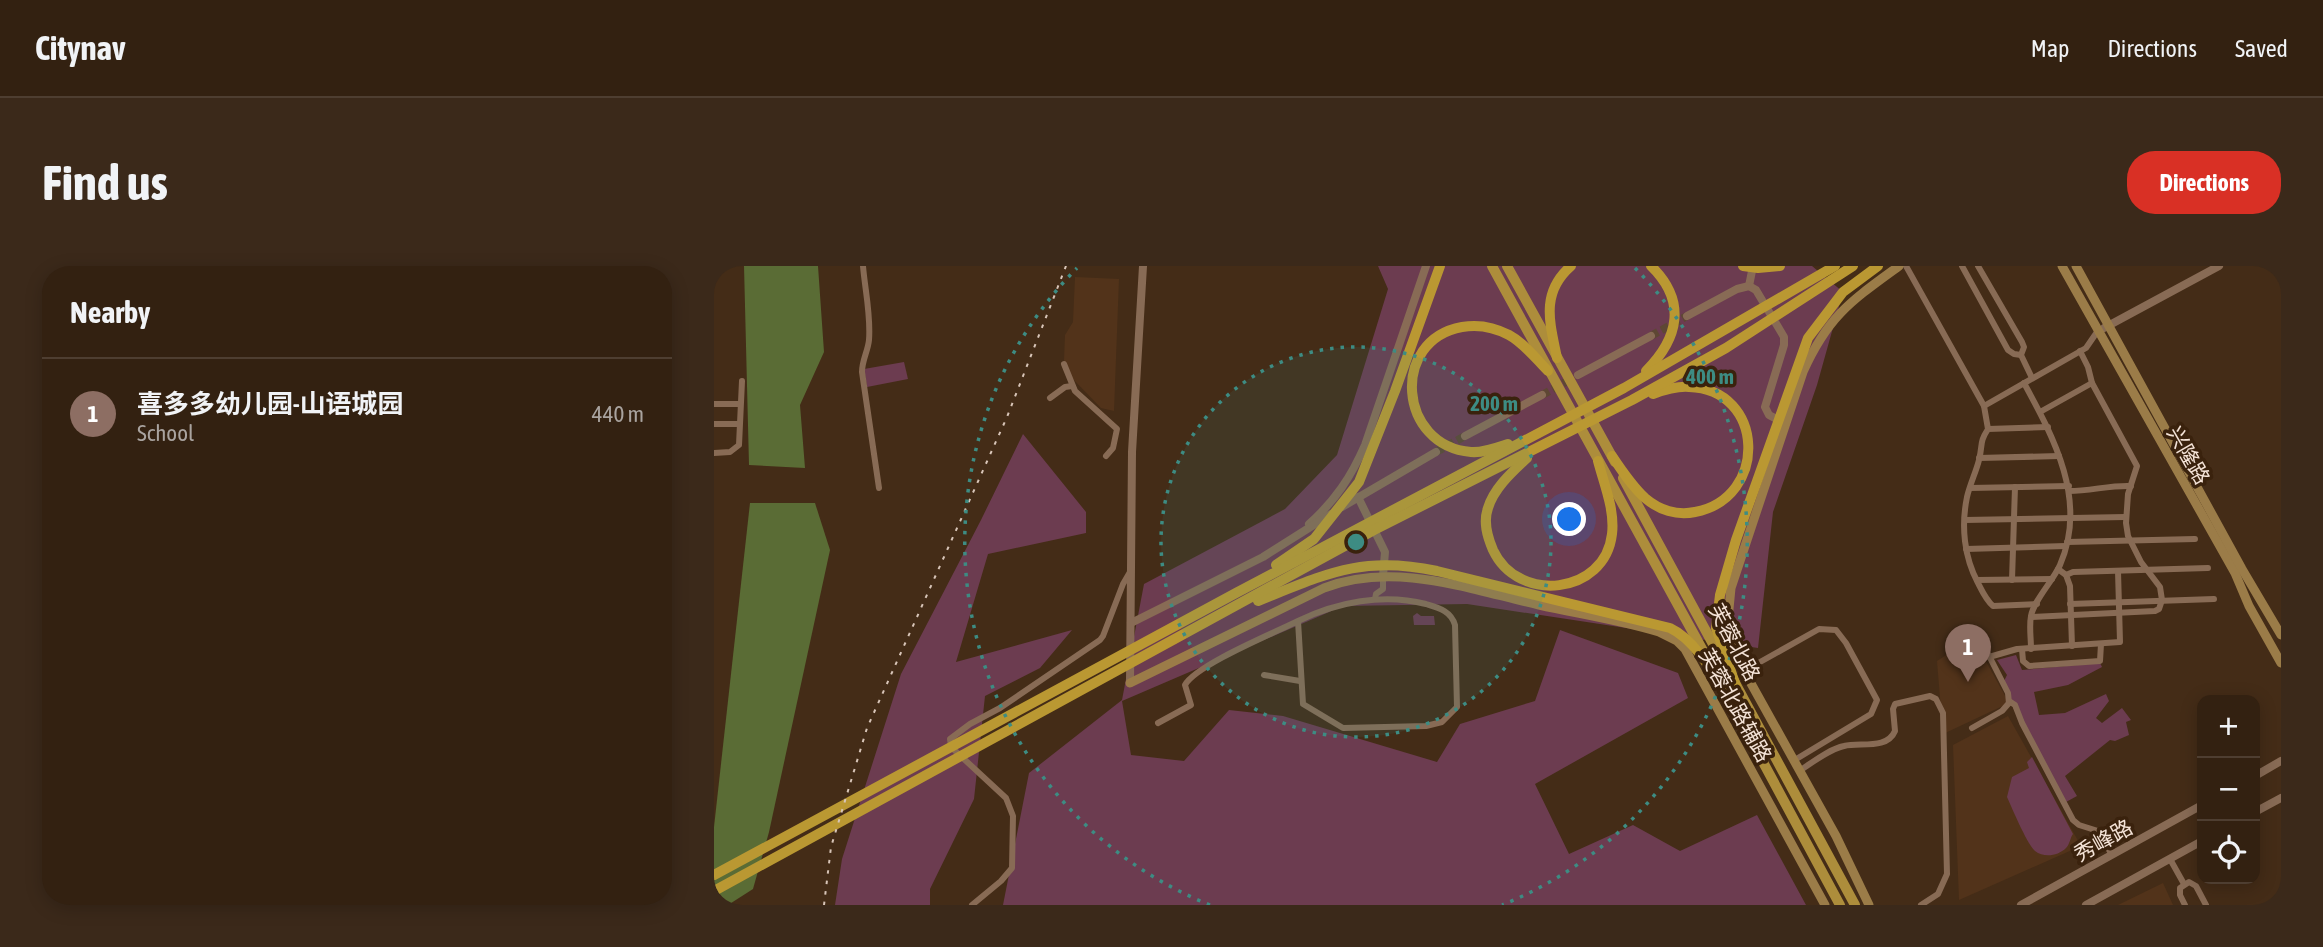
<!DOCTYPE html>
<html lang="en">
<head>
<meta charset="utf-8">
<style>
	:root { --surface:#332111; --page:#3b291a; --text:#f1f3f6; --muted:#a9a39f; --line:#4e3e31; --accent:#d93025 }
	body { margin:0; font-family:"Asap Condensed","Noto Sans SC",sans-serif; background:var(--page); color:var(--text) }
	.controls { position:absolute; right:21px; bottom:21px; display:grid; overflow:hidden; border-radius:14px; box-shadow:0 4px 18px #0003 }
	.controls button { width:63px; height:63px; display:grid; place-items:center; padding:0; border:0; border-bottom:2px solid var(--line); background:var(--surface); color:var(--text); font:35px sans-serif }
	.you { position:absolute; left:856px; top:254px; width:24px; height:24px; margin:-18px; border:5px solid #fff; border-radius:50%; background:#1a73e8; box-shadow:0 0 0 10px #1a73e833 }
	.badge { display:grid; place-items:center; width:46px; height:46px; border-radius:50%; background:var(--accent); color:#fff; font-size:23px; font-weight:700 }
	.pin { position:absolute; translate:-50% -58px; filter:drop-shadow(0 2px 4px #0008) }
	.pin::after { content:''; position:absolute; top:37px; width:24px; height:21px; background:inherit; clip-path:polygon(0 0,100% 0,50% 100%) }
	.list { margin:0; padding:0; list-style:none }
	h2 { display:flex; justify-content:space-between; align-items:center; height:91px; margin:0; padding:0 28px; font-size:30px }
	h2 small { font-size:23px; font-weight:400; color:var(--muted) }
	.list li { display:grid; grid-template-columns:46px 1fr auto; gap:21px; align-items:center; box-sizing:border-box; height:112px; padding:0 28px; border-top:2px solid var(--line) }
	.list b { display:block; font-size:26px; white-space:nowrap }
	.list p { margin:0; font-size:23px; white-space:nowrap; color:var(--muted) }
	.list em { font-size:23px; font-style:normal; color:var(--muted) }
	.icon { flex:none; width:38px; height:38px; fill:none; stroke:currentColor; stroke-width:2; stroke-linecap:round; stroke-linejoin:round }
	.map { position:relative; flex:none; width:1567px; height:639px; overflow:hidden; border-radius:28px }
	header { display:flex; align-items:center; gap:42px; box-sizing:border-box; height:98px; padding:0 35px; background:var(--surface); border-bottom:2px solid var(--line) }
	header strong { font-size:33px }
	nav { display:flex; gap:38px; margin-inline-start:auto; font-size:24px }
	.intro { display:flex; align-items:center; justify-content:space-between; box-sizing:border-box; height:168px; padding:0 42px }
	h1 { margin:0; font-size:49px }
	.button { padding:18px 32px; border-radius:28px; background:var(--accent); color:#fff; font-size:24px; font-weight:700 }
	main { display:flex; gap:42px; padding:0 42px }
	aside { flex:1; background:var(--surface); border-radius:28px; box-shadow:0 4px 18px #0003 }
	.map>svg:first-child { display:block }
	.built { fill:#52331a }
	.green { fill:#6c3c50 }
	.water { fill:#5a6c35 }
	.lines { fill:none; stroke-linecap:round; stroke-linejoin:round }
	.tertiary-tunnel { stroke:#5e4734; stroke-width:8; stroke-dasharray:8 4; stroke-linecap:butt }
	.minor { stroke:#886b55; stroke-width:6 }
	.tertiary { stroke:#886b55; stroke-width:8 }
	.secondary { stroke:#9b7c48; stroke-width:9 }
	.primary { stroke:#ad8d3b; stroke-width:10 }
	.trunk { stroke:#ba9832; stroke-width:10 }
	.rail { stroke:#d8c5b8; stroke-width:2; stroke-dasharray:3.5 7; stroke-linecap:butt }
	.ring { fill:none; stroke:#3d8c83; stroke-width:3.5; stroke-dasharray:3.5 7 }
	.labels { text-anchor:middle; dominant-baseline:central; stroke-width:7; stroke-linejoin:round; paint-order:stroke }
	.street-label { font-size:21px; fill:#f4e3d7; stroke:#3a220d }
	.centre { fill:#3d8c83; stroke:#3a220d; stroke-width:3.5 }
	.ring-label { font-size:21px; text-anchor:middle; font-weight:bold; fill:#3d8c83; stroke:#3a220d; stroke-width:7; stroke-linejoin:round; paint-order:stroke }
</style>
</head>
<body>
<header>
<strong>Citynav</strong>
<nav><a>Map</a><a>Directions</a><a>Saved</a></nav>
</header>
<div class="intro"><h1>Find us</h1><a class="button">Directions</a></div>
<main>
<aside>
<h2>Nearby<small></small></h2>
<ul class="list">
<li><span class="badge" style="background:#8d6e63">1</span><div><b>喜多多幼儿园-山语城园</b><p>School</p></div><em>440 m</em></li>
</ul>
</aside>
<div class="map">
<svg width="1567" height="639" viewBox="0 0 1567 639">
	<rect width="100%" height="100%" fill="#442c17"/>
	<g class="built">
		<path d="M361,11l44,2 -5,132 -13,-3 -30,-31 -7,-17 1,-25 8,-13z"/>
		<path d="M1259,372l36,65 -66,31 -6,-73z"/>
		<path d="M1294,450l73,130 -122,54 -6,-155z"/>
		<path d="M1449,617l10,22h-55z"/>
	</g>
	<g class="green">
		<path d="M664,0h434l31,26 -26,93 -44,127 -15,136 -291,-44 -124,2 -221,95 9,54 53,6 45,-51 54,6 154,46 23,-38 75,-23 25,-71 118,43 10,25 -153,86 34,70 64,-29 47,26 77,-36 49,90h-803l26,-132 93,-73 22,-116 141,-75 52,-54 51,-166z"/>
		<path d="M190,96l4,17 -41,8 -3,-18z"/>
		<path d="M309,168l63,78v21l-98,21 -32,108 116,-32 -32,38 -55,28 -11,103 -44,90v16h-95l7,-46 59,-185 80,-154z"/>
		<path d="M703,347l4,3h13l1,9h-21l-1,-9z"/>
		<path d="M1302,389l6,15 78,-7 2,4 -34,18 -34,7 5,23 26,-2 41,-19 3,7 -13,17 6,5 20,-15 9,12 -5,2 3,13 -14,6 -5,-1 -45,36 12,20 -11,6 -54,-100 -8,-21 3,-6 -10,-15z"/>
		<path d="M1318,491l41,77c-3,4 -3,10 -7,14 -8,8 -22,10 -31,3 -8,-7 -23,-43 -28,-54l5,-20 17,-9 -2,-6z"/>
	</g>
	<g class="water">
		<path d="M30,0h74l6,86 -24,53 5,63 -56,-3z"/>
		<path d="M36,237h65l15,47 -61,282 -16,57 -25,16h-14v-78z"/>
	</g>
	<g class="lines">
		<g class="tertiary-tunnel">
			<path d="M937,70l36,-20"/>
			<path d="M828,129l31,-17"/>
			<path d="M722,186l29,-16"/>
		</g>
		<g class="minor">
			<path d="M149,0c2,24 8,49 6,74 -1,11 -7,20 -7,32l17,116"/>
			<path d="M1192,0l78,140 4,23c-9,14 -5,15 -9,31 -3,12 -9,24 -12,37 -6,29 -3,60 11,86 4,8 8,17 15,23l44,-2"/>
			<path d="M1248,0l46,84 6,4 7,1"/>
			<path d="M1264,0l44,76 2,5 -3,8 11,23"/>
			<path d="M350,98l11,27 42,38 -4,19 -7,8"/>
			<path d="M1310,117c30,55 64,118 36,182 -7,16 -26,35 -29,51 -2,10 0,22 0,33"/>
			<path d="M336,132l15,-11 7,-1"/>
			<path d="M0,138h26"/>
			<path d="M1270,140l102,-58 11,-16"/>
			<path d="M1326,146l52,-29"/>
			<path d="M0,158h25"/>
			<path d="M1274,163l60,-2"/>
			<path d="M0,187l16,-1 9,-7 3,-64"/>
			<path d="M1265,192l80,-2"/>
			<path d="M1256,222l99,-2"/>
			<path d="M1355,225c22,0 41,-6 62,-5"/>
			<path d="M1251,254l160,-3"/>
			<path d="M1353,276l128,-3"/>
			<path d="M1252,283l100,-3"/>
			<path d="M1344,303l8,6 4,11 2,60"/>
			<path d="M1352,309l7,-3 135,-4"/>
			<path d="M1263,314l75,-1"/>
			<path d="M1298,314l3,-93"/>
			<path d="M661,333l1,-5 7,-5v-13"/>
			<path d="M1356,338l144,-5"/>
			<path d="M1317,351l124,-6 4,-2 3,-9 -2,-13 -19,-25 -13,-26 -2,-13 2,-29 9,-28 -45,-83 -4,-16 -8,-16"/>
			<path d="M1308,383l1,12 6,5 71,-5 1,-17"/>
			<path d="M1275,391l28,-8 103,-7 -2,-71"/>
			<path d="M1030,405l75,-42 17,1 10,13 31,57 -6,14 -78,47"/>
			<path d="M550,409l36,6"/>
			<path d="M1295,435l6,4 7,18 51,97 6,5 19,6 14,24"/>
			<path d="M444,457l33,-18 -6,-20c11,-20 89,-52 113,-64 39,-19 85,-28 128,-17 13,4 25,7 29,21l2,82 -15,15 -16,4 -83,2 -40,-24 -5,-83"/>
			<path d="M1258,462l30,-17 7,-8 -1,-10 -26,-51"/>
			<path d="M1085,505c13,-8 30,-22 45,-25 16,-4 43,4 51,-15l-2,-22 2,-5 35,-8 6,3 7,14 4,161 -9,20 -17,11"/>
			<path d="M1456,593l14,25"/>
			<path d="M258,639l29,-24 11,-13 1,-52 -7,-18 -55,-51 -1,-8 20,-15 30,-16 100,-68 3,-4 20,-52 7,-12"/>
			<path d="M1471,639l-5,-10v-7l9,-6 7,4 10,19"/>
		</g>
		<g class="tertiary">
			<path d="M1035,20l4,-20"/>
			<path d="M973,50l50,-27 12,-3 7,4 28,47v8l-19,62 4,8 15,8"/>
			<path d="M1390,62l115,-62"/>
			<path d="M864,109l73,-39"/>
			<path d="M751,170l77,-41"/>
			<path d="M644,231l27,55 -2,24"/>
			<path d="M628,241l94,-55"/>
			<path d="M595,258c26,-23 42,-47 56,-79l61,-179"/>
			<path d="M417,357l132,-66 68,-43"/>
			<path d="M416,417l2,-231 11,-186"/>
			<path d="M1541,510l26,-15"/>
			<path d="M1541,546l26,-14"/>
			<path d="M1307,639l181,-100"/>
			<path d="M1372,639l116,-64"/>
		</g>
		<g class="secondary">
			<path d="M1348,0l173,307 14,33 32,57"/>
			<path d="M1362,0l166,303 39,66"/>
			<path d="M416,417l194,-95c70,-27 144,1 215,17 40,9 81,15 120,27l18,9 8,8 140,256"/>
			<path d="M1155,639l-33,-69 -98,-176 -4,-12 -6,-29 3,-31 72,-216c25,-56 48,-71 96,-106"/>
		</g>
		<g class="primary">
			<path d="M778,0l215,392"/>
			<path d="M793,0l108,196"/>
			<path d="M909,212l103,190"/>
			<path d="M1020,415l121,224"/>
			<path d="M1015,433l111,206"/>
		</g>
		<g class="trunk">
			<path d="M1029,0l15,2 22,-2"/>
			<path d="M843,92c-7,-35 -17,-65 14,-92"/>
			<path d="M932,105c33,-33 41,-70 5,-105"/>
			<path d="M794,178c-12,4 -25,9 -37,8 -73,-6 -81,-112 -9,-125 17,-3 32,0 47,8 15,8 27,24 39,36"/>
			<path d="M898,190c10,15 20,30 33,42 14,12 32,18 50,14 74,-14 70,-123 -6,-125 -12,-1 -25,3 -36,7"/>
			<path d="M813,192c-15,14 -33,30 -39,50 -5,14 -1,28 5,42 25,54 112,45 119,-16 3,-24 -8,-50 -14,-73"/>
			<path d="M562,299l38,-26 45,-57 36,-91 45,-125"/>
			<path d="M544,335c68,-27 103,-46 179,-30l233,57c28,13 47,53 63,78"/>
			<path d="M1022,420l-20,-58 4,-33 16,-55 72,-202 35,-46 35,-26"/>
			<path d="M0,609l522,-282 388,-205 211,-122"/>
			<path d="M0,625l660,-361 258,-130 94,-52 127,-82"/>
		</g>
		<path class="rail" d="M110,639l7,-58 36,-119 140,-311 59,-151"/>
	</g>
	<circle cx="642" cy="276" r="195" fill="#3d8c83" fill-opacity=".12"/>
	<g class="ring">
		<circle cx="642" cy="276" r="195"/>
		<path d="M496 639A391 391 0 0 1 363 2M921 2A391 391 0 0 1 788 639"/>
	</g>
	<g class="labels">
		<g class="street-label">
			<text transform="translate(1475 189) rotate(60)">兴隆路</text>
			<text transform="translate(1021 376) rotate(62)">芙蓉北路</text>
			<text transform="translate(1022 439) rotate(61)">芙蓉北路辅路</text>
			<text transform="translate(1389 574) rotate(-29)">秀峰路</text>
		</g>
	</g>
	<circle cx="642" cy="276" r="10" class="centre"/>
	<g class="ring-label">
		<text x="996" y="118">400 m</text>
		<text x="780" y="145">200 m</text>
	</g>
</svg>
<div class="controls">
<button>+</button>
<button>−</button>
<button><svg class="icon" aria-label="locate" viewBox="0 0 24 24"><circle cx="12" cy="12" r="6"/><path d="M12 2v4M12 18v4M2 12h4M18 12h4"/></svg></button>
</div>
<div class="you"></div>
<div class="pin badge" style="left:1254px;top:416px;background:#8d6e63">1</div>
</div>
</main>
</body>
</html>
